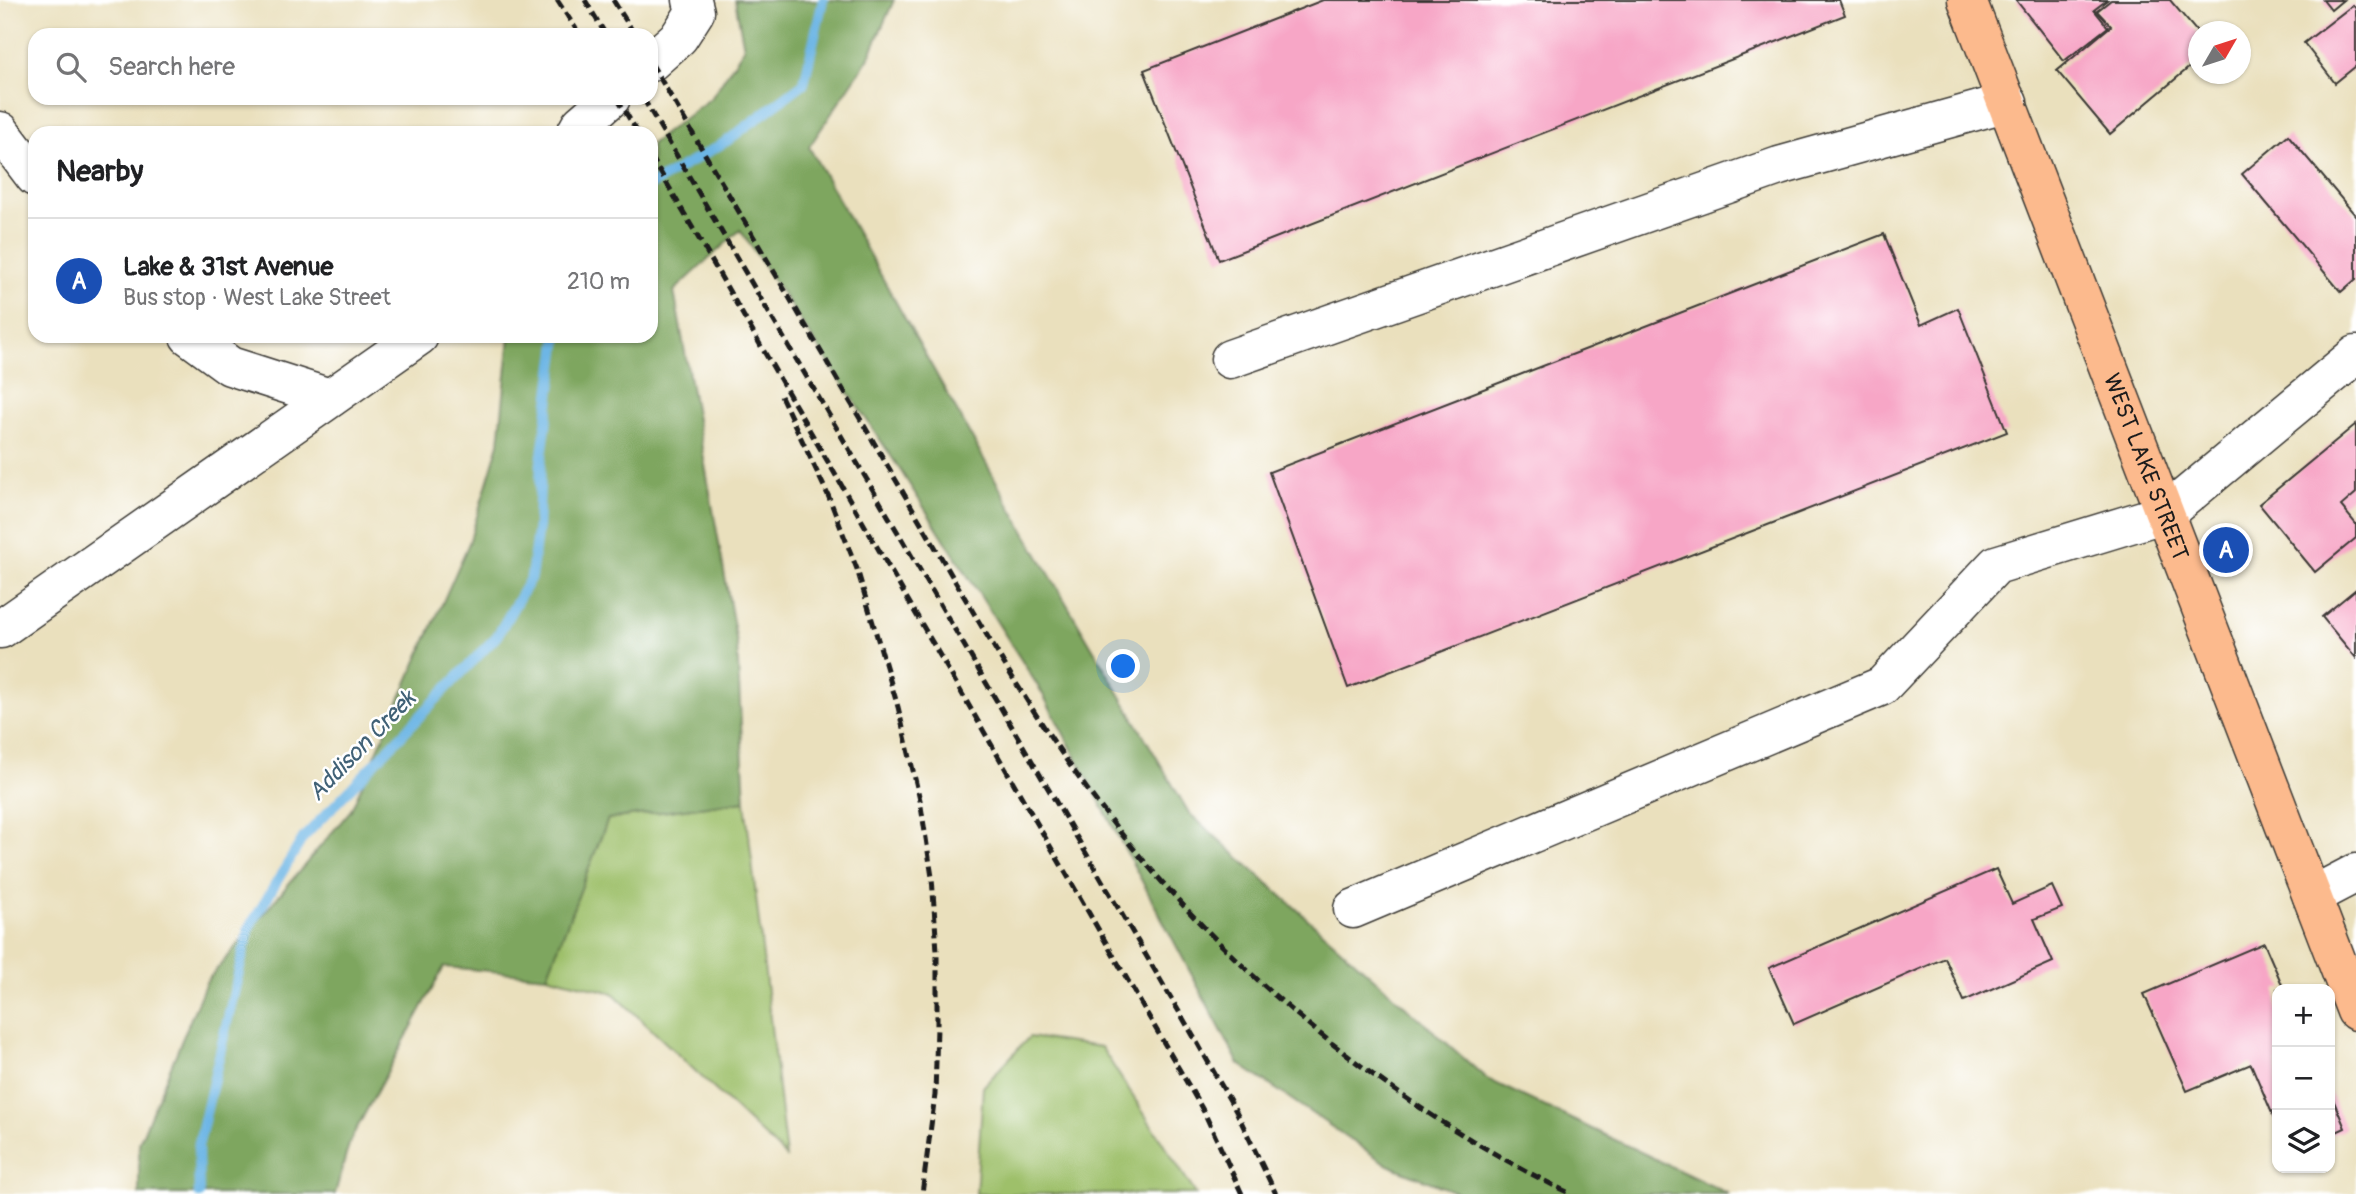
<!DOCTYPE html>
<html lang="en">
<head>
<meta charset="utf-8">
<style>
	:root { --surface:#fff; --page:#f2f2f2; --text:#202124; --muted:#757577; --line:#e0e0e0; --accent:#0f766e }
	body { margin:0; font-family:Pangolin,sans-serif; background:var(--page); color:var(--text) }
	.controls { position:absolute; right:21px; bottom:21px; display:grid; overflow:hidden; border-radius:14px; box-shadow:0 2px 5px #0004 }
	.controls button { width:63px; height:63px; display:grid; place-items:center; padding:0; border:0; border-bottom:2px solid var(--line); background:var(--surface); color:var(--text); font:35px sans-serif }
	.compass { position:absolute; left:2188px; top:21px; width:63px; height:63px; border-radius:50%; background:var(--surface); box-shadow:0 2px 5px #0004; rotate:51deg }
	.you { position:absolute; left:1124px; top:667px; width:24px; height:24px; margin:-18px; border:5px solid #fff; border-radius:50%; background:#1a73e8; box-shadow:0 0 0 10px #1a73e833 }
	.badge { display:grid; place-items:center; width:46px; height:46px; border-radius:50%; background:var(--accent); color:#fff; font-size:23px; font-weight:700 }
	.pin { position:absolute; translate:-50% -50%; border:4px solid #fff; box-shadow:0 2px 7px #0006 }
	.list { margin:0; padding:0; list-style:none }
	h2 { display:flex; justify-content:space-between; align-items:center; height:91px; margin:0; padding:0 28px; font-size:30px }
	h2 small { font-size:23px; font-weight:400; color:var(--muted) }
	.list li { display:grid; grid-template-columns:46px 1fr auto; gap:21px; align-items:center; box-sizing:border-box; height:126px; padding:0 28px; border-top:2px solid var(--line) }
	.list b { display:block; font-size:26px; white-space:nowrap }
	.list p { margin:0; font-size:23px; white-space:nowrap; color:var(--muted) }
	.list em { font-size:23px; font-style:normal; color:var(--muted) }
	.icon { flex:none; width:38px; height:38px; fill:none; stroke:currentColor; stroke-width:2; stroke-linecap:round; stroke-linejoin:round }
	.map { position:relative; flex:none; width:2356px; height:1194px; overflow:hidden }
	.search { position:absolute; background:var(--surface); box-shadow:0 2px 5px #0004; left:28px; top:28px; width:630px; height:77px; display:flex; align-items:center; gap:18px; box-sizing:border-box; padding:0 24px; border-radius:21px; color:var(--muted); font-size:26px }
	.panel { position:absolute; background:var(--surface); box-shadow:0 2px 5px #0004; left:28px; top:126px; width:630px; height:217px; border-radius:21px }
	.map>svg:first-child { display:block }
	.green { fill:#9ec06a; stroke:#5d6e43; stroke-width:2 }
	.forest { fill:#7ea65e; stroke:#4d613d; stroke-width:2 }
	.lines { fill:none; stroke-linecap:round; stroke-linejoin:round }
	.stream { stroke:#6db6e5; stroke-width:10 }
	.building { fill:#f7a6c6 }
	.minor-casing { stroke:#3b3934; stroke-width:41 }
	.major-casing { stroke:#3b3934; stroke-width:41 }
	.minor { stroke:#fff; stroke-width:38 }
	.major { stroke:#fcba8d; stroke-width:38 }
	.rail { stroke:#1c1c1c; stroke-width:5; stroke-dasharray:10 5; stroke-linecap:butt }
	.labels { text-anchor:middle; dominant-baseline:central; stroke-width:5; stroke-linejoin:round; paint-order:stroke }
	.street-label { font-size:23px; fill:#1c1c1c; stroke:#fff }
	.water-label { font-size:24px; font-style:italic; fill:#406176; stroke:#fff }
</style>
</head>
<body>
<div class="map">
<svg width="2356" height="1194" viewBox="0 0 2356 1194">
	<rect width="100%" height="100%" fill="#fff"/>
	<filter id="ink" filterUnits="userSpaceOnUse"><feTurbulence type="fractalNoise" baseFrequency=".0143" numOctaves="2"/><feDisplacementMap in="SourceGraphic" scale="14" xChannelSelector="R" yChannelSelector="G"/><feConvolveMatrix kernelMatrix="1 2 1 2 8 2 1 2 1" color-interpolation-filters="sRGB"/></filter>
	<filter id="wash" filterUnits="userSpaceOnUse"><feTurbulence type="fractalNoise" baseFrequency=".00686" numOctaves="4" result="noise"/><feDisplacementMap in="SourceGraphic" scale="28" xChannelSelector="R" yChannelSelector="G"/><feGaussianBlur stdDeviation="1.57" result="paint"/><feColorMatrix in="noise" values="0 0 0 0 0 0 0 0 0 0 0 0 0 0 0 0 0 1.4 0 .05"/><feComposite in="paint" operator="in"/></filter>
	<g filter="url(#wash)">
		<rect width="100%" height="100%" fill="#eae0bd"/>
		<g class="green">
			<path d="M745,801l41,356 -173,-164 -66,-17 61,-157z"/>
			<path d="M1029,1037l72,10 95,147h-220l7,-107z"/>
		</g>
		<path class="forest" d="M735,0h159l-26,59 -59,88 214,382 166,284 298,266 242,115h-269l-72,-29 -149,-101 -198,-373 -144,-226 -157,-235 -66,61 63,353 8,157 -137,18 -61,157 -103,-9 -94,174 -15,53h-196v-51l67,-161 145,-172 118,-267 30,-100 11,-107h141v-192l61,-47 32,-49z"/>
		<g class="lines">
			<g class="stream">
				<path d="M651,185l76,-44 77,-58 19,-83"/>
				<path d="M199,1194l-1,-47 51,-219 54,-90 194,-202 34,-59 7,-51 3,-63 17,-127"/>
			</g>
		</g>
		<g id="blocks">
			<g class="building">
				<path d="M1323,0h516l6,15 -626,245 -75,-190z"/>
				<path d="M2016,0h91l-13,10 14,17 -44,34z"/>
				<path d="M2111,0h59l28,33v27l-88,74 -53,-63 54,-45 -14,-15z"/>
				<path d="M2323,0h20l-12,10z"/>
				<path d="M2353,5l3,4v57l-21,17 -31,-40z"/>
				<path d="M2288,135l68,81v63l-15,13 -99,-118z"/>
				<path d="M1884,234l37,91 37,-17 49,124 -659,256 -79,-216z"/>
				<path d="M2356,424v69l-15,13 15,18v14l-41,34 -56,-68z"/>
				<path d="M2356,589v69l-34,-41z"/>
				<path d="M1996,869l16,35 40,-18 10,22 -28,11 19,43 -89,39 -19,-43 -151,66 -25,-56z"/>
				<path d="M2264,943l20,46h-7v136l-26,-61 -64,27 -43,-97z"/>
				<path d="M2330,1092l15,36 -15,7z"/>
			</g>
		</g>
	</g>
	<g filter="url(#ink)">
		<use href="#blocks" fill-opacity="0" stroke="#3b3934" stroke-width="2"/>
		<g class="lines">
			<g class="minor-casing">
				<g id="minor">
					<path d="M651,62l28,-25 16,-25 -3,-12"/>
					<path d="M0,131l35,46"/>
					<path d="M576,133l5,-9 30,-26"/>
					<path d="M189,336l41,30 100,32"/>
					<path d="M1230,359l549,-193 229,-64"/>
					<path d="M1,629l418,-293"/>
					<path d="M2312,896l44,-23"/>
					<path d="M1353,909l529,-223 114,-121 170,-52 190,-158"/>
				</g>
			</g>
			<g class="major-casing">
				<g id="major">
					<path id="s1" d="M1967,0l389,1011"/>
				</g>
			</g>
			<use href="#minor" class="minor"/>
			<use href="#major" class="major"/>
			<g class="rail">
				<path d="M557,0l23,35"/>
				<path d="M585,0l21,35"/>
				<path d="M613,0l22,35"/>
				<path d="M651,63c85,143 169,287 253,431 63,106 123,217 198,315 125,163 284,295 469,385"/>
				<path d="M617,98l21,35"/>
				<path d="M643,98l555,946 39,69 39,81"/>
				<path d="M651,156l553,956 38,82"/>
				<path d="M781,396l47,99 29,74 41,138 22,93 12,77 5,74v76l-2,68 -13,99"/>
			</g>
		</g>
	</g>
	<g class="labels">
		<g class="street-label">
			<text stroke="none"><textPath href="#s1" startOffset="500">WEST LAKE STREET</textPath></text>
		</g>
		<g class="water-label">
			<text transform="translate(362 746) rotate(-46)">Addison Creek</text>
		</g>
	</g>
</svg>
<div class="controls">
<button>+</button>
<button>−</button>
<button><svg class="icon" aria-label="layers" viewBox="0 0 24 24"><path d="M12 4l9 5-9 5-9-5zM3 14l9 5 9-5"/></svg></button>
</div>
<svg class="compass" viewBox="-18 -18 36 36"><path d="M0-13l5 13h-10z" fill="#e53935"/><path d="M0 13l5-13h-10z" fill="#757577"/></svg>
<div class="you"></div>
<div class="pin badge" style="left:2226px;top:550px;background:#1a4fb4">A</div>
<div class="search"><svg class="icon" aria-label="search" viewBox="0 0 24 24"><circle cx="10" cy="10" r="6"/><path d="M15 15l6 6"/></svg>Search here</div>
<section class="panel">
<h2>Nearby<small></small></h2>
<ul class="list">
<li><span class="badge" style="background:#1a4fb4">A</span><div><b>Lake &amp; 31st Avenue</b><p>Bus stop · West Lake Street</p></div><em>210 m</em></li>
</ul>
</section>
</div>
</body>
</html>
